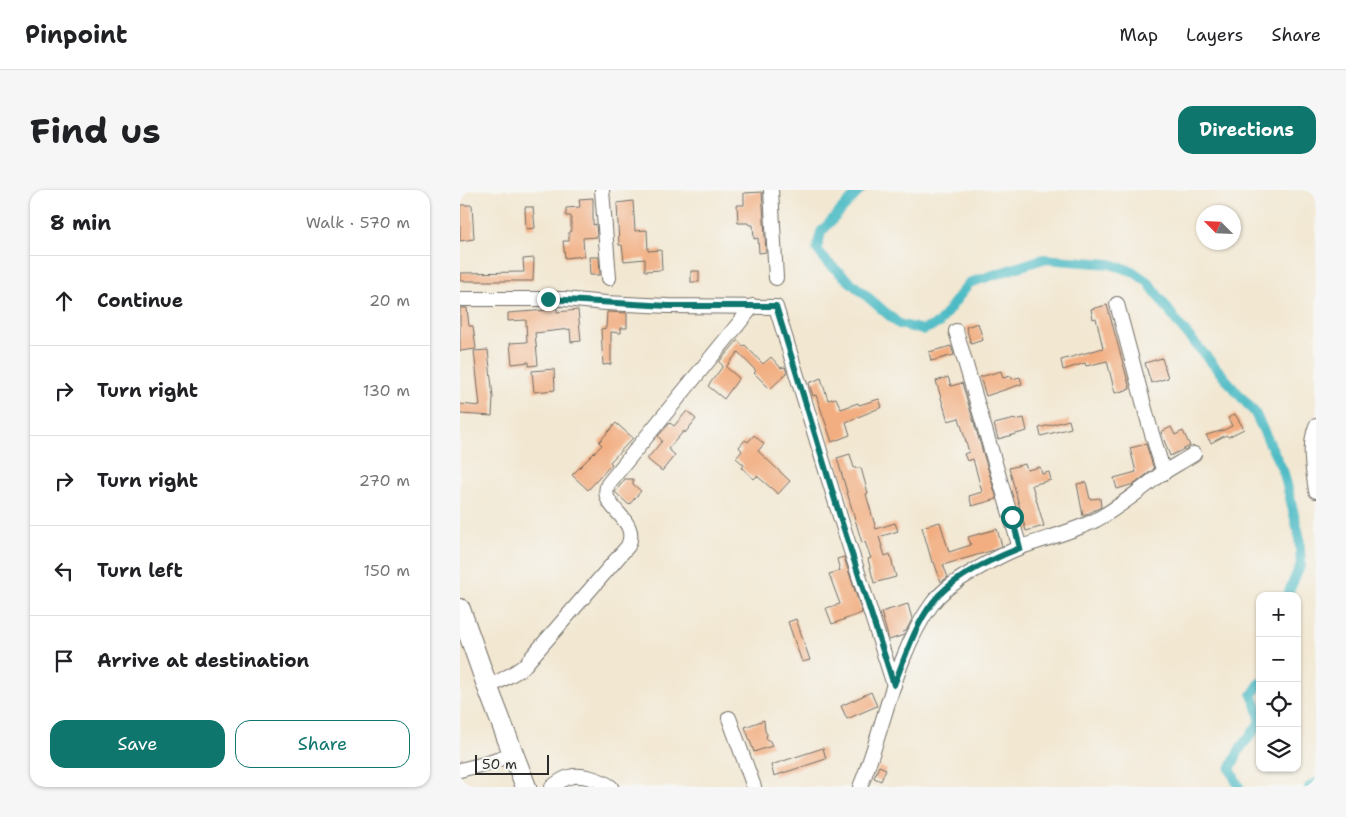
<!DOCTYPE html>
<html lang="en">
<head>
<meta charset="utf-8">
<style>
	:root { --surface:#fff; --page:#f6f6f6; --text:#202124; --muted:#757577; --line:#e0e0e0; --accent:#0f766e }
	body { margin:0; font-family:"Shantell Sans",sans-serif; background:var(--page); color:var(--text) }
	.controls { position:absolute; right:15px; bottom:15px; display:grid; overflow:hidden; border-radius:10px; box-shadow:0 1px 4px #0004 }
	.controls button { width:45px; height:45px; display:grid; place-items:center; padding:0; border:0; border-bottom:1px solid var(--line); background:var(--surface); color:var(--text); font:25px sans-serif }
	.compass { position:absolute; left:736px; top:15px; width:45px; height:45px; border-radius:50%; background:var(--surface); box-shadow:0 1px 4px #0004; rotate:294deg }
	.scale { position:absolute; left:15px; bottom:12px; width:74px; box-sizing:border-box; padding-left:5px; border:2px solid #2b2b2b; border-top:0; font-size:14px; line-height:18px; white-space:nowrap; color:#2b2b2b; -webkit-text-stroke:4px #f6f6f2; paint-order:stroke }
	.stop { position:absolute; width:15px; height:15px; margin:-11px; border:4px solid #0f766e; border-radius:50%; background:#fff }
	.stop.end { background:#0f766e; border-color:#fff; box-shadow:0 1px 5px #0008 }
	.list { margin:0; padding:0; list-style:none }
	h2 { display:flex; justify-content:space-between; align-items:center; height:65px; margin:0; padding:0 20px; font-size:21px }
	h2 small { font-size:16px; font-weight:400; color:var(--muted) }
	.list li { display:grid; grid-template-columns:32px 1fr auto; gap:15px; align-items:center; box-sizing:border-box; height:90px; padding:0 20px; border-top:1px solid var(--line) }
	.list b { display:block; font-size:19px; white-space:nowrap }
	.list em { font-size:16px; font-style:normal; color:var(--muted) }
	.actions { display:flex; gap:10px; padding:15px 20px }
	.actions a { flex:1; padding:11px 0; border:1px solid var(--accent); border-radius:15px; text-align:center; font-size:18px; color:var(--accent) }
	.actions .main { background:var(--accent); color:#fff }
	.icon { flex:none; width:28px; height:28px; fill:none; stroke:currentColor; stroke-width:2; stroke-linecap:round; stroke-linejoin:round }
	.map { position:relative; flex:none; width:856px; height:597px; overflow:hidden; border-radius:15px }
	header { display:flex; align-items:center; gap:30px; box-sizing:border-box; height:70px; padding:0 25px; background:var(--surface); border-bottom:1px solid var(--line) }
	header strong { font-size:24px }
	nav { display:flex; gap:28px; margin-inline-start:auto; font-size:18px }
	.intro { display:flex; align-items:center; justify-content:space-between; box-sizing:border-box; height:120px; padding:0 30px }
	h1 { margin:0; font-size:35px }
	.button { padding:12px 22px; border-radius:15px; background:var(--accent); color:#fff; font-size:18px; font-weight:700 }
	main { display:flex; gap:30px; padding:0 30px }
	aside { flex:1; background:var(--surface); border-radius:15px; box-shadow:0 1px 4px #0004 }
	.map>svg:first-child { display:block }
	.lines { fill:none; stroke-linecap:round; stroke-linejoin:round }
	.canal { stroke:#4dbbc5; stroke-width:10 }
	.building { fill:#f2ae81 }
	.minor-casing { stroke:#716d65; stroke-width:16 }
	.highway-casing { stroke:#716d65; stroke-width:22 }
	.minor { stroke:#fff; stroke-width:14 }
	.highway { stroke:#fff; stroke-width:20 }
	.route { stroke:#0f766e; stroke-width:6 }
</style>
</head>
<body>
<header>
<strong>Pinpoint</strong>
<nav><a>Map</a><a>Layers</a><a>Share</a></nav>
</header>
<div class="intro"><h1>Find us</h1><a class="button">Directions</a></div>
<main>
<aside>
<h2>8 min<small>Walk · 570 m</small></h2>
<ul class="list">
<li><svg class="icon" aria-label="ahead" viewBox="0 0 24 24"><path d="M12 20V5M6 11l6-6 6 6"/></svg><div><b>Continue</b></div><em>20 m</em></li>
<li><svg class="icon" aria-label="right" viewBox="0 0 24 24"><path d="M7 20v-9h11M14 6l5 5-5 5"/></svg><div><b>Turn right</b></div><em>130 m</em></li>
<li><svg class="icon" aria-label="right" viewBox="0 0 24 24"><path d="M7 20v-9h11M14 6l5 5-5 5"/></svg><div><b>Turn right</b></div><em>270 m</em></li>
<li><svg class="icon" aria-label="left" viewBox="0 0 24 24"><path d="M17 20v-9H6M10 6l-5 5 5 5"/></svg><div><b>Turn left</b></div><em>150 m</em></li>
<li><svg class="icon" aria-label="arrive" viewBox="0 0 24 24"><path d="M6 21V4h12l-3 4 3 4H6"/></svg><div><b>Arrive at destination</b></div></li>
</ul>
<div class="actions"><a class="main">Save</a><a>Share</a></div>
</aside>
<div class="map">
<svg width="856" height="597" viewBox="0 0 856 597">
	<rect width="100%" height="100%" fill="#f6f6f2"/>
	<filter id="ink" filterUnits="userSpaceOnUse"><feTurbulence type="fractalNoise" baseFrequency=".02" numOctaves="2"/><feDisplacementMap in="SourceGraphic" scale="10" xChannelSelector="R" yChannelSelector="G"/><feConvolveMatrix kernelMatrix="1 2 1 2 8 2 1 2 1" color-interpolation-filters="sRGB"/></filter>
	<filter id="wash" filterUnits="userSpaceOnUse"><feTurbulence type="fractalNoise" baseFrequency=".0096" numOctaves="4" result="noise"/><feDisplacementMap in="SourceGraphic" scale="20" xChannelSelector="R" yChannelSelector="G"/><feGaussianBlur stdDeviation="1.12" result="paint"/><feColorMatrix in="noise" values="0 0 0 0 0 0 0 0 0 0 0 0 0 0 0 0 0 1.4 0 .05"/><feComposite in="paint" operator="in"/></filter>
	<g filter="url(#wash)">
		<rect width="100%" height="100%" fill="#f2e7d1"/>
		<g class="lines">
			<g class="canal">
				<path d="M400,0l-39,42 -4,17 10,13 72,62 24,6 16,-7 30,-40 74,-24 67,5 22,7 16,11 32,44 75,87 29,60 15,62 2,29 -14,32"/>
				<path d="M779,597l-9,-18c4,-7 7,-16 11,-22 18,-23 25,-22 11,-52l8,-12"/>
				<path d="M849,597l7,-4"/>
			</g>
		</g>
		<g id="blocks">
			<g class="building">
				<path d="M302,2l4,60 -7,1 -1,-15 -4,1 -1,-14h-4l-1,-2h-10l-1,-18h7v-12z"/>
				<path d="M133,8v27l3,-1 1,13 -14,1 1,18 -19,2 -2,-17h6v-9h2v-16h-5v-8l14,-1 -1,-8z"/>
				<path d="M173,11l2,30 12,-1 1,21 13,-1 1,20 -17,1v-12l-21,2 -2,-16h-3l-2,-42z"/>
				<path d="M0,15h12l2,34 -14,2z"/>
				<path d="M65,17h8l2,21 -9,1z"/>
				<path d="M129,67h10l1,18h-10z"/>
				<path d="M74,68l-1,23h-73v-8l64,-1 -1,-13z"/>
				<rect x="231" y="81" width="8" height="11"/>
				<path d="M647,115l23,84 -15,4 -8,-32 -21,5 -1,-3 -22,7 -2,-10 42,-12 -7,-30 -3,1 -2,-10z"/>
				<path d="M0,118h7l2,18h4l3,23 -16,2z"/>
				<path d="M88,118h9v4l21,-2 3,31 -10,1 -1,-13 -35,4 3,32 -9,1v-4l-17,2 -2,-21 17,-1 -1,-22 -18,1v-8l40,-3z"/>
				<path d="M147,122l20,1v15h-6v5l-10,-1v32l-8,1 -2,-36 5,-1z"/>
				<path d="M518,133l5,17 -12,4 -5,-17z"/>
				<path d="M278,150l5,6 2,-1 18,19 8,-7 10,11 4,-1 2,6 -17,16 -16,-16 2,-2 -18,-19 -12,15 13,11 -15,21 -16,-13 15,-20 -4,-4z"/>
				<path d="M491,156l3,9 -23,6 -2,-9z"/>
				<path d="M28,160l5,47 -1,19 -32,-2v-10l20,2 -6,-55z"/>
				<path d="M702,168l6,20 -17,5 -6,-20z"/>
				<path d="M94,179l1,21 -21,2 -2,-21z"/>
				<path d="M541,181l2,7 8,-2 1,3 8,-2 2,7 -36,12 -6,-19z"/>
				<path d="M488,187l3,9 11,-3 35,116 -25,7 -3,-10 13,-4 -9,-33 -6,2 -3,-7 5,-2 -10,-34 -11,3 -12,-40z"/>
				<path d="M361,188l7,22 8,-2 5,11 17,-6 1,2 20,-6 3,8 -36,15 4,13 -18,7 -16,-47 -3,1 -4,-13z"/>
				<path d="M227,221l9,8 -11,14 -1,-2 -16,18 7,6 -13,16 -15,-12 15,-18 -4,-5 12,-13 4,3z"/>
				<path d="M775,224l9,15 -16,8 -2,-2 -15,8 -5,-8 18,-5 8,-4 -4,-8z"/>
				<path d="M564,228l3,13 -29,8 -4,-15 21,-5v1z"/>
				<path d="M609,230l2,8 -30,8 -2,-8z"/>
				<path d="M156,233l17,15 -23,24 2,2 -24,26 -16,-15 30,-30 -3,-3z"/>
				<path d="M711,237l4,8 8,-4 7,15 -20,10 -9,-24z"/>
				<path d="M294,245l10,9 -6,7 32,30 -12,13 -21,-18 -3,3 -12,-11 2,-3 -8,-7 6,-7 -3,-4 6,-7 3,2z"/>
				<path d="M686,254l8,25 -20,15 -17,5 -3,-11 22,-6 -6,-24z"/>
				<path d="M390,264l4,14h7l7,25 -2,1 10,35 19,-6 3,8 -19,6 6,19 5,-2 6,23 -22,6 -6,-24 3,-1 -6,-16 -3,1 -25,-85z"/>
				<path d="M565,274l2,6 13,-3 2,7 7,-2 2,8 -19,5 12,41 -18,5 -17,-63z"/>
				<path d="M165,289h8v5l8,7 -12,14 -14,-13z"/>
				<path d="M626,292l4,17 10,-1 1,9 -18,9 -6,-32z"/>
				<path d="M480,332l9,30 22,-7 -3,-8 29,-8 5,17 -8,4 -51,15 5,12 -7,5 -7,-20h-2l-10,-35z"/>
				<path d="M384,367l18,56 -30,11 -6,-16 14,-4 -11,-30 11,-3 -3,-12z"/>
				<path d="M448,414l4,15 -6,12 -3,1 1,3 -15,5 -8,-28z"/>
				<path d="M336,429l14,41 -8,2 -14,-40z"/>
				<path d="M411,502l6,14 -30,13 -6,-13z"/>
				<path d="M304,530l1,11 2,3 -1,5 4,2 2,5 -18,6 -9,-25z"/>
				<path d="M363,558l3,11 -52,17 -3,-11z"/>
				<path d="M419,576l7,3 -5,12 -7,-3z"/>
			</g>
		</g>
	</g>
	<g filter="url(#ink)">
		<use href="#blocks" fill-opacity="0" stroke="#716d65" stroke-width="1"/>
		<g class="lines">
			<g class="minor-casing">
				<g id="minor">
					<path d="M142,0l7,88"/>
					<path d="M311,0l5,88"/>
					<path d="M0,109h104l42,4 62,3 108,1 66,216 52,162"/>
					<path d="M657,114l32,120 15,49"/>
					<path d="M496,141l64,217"/>
					<path d="M856,236c-8,21 -3,44 0,65"/>
					<path d="M28,498c12,-8 25,-13 36,-22l104,-120c13,-28 -31,-38 -20,-62l145,-178"/>
					<path d="M269,528l25,69"/>
					<path d="M0,580l28,-7 26,-9"/>
					<path d="M92,597c5,-4 11,-8 17,-10 12,-4 32,3 42,10"/>
					<path d="M400,597c25,-59 34,-131 72,-183 10,-14 24,-23 38,-31 17,-10 33,-19 51,-26 26,-9 51,-15 75,-27 24,-13 44,-30 65,-46 11,-7 22,-13 33,-20"/>
				</g>
			</g>
			<g class="highway-casing">
				<path id="highway" d="M0,419l28,79 38,99"/>
			</g>
			<use href="#minor" class="minor"/>
			<use href="#highway" class="highway"/>
		</g>
	</g>
	<g class="lines" filter="url(#ink)">
		<path class="route" d="M88,109l120,7h108l66,217 52,162c11,-28 21,-60 39,-83 19,-25 59,-43 87,-54l-8,-31"/>
	</g>
</svg>
<div class="controls">
<button>+</button>
<button>−</button>
<button><svg class="icon" aria-label="locate" viewBox="0 0 24 24"><circle cx="12" cy="12" r="6"/><path d="M12 2v4M12 18v4M2 12h4M18 12h4"/></svg></button>
<button><svg class="icon" aria-label="layers" viewBox="0 0 24 24"><path d="M12 4l9 5-9 5-9-5zM3 14l9 5 9-5"/></svg></button>
</div>
<svg class="compass" viewBox="-18 -18 36 36"><path d="M0-13l5 13h-10z" fill="#e53935"/><path d="M0 13l5-13h-10z" fill="#757577"/></svg>
<div class="scale">50 m</div>
<div class="stop" style="left:552px;top:327px"></div>
<div class="stop end" style="left:88px;top:109px"></div>
</div>
</main>
</body>
</html>
